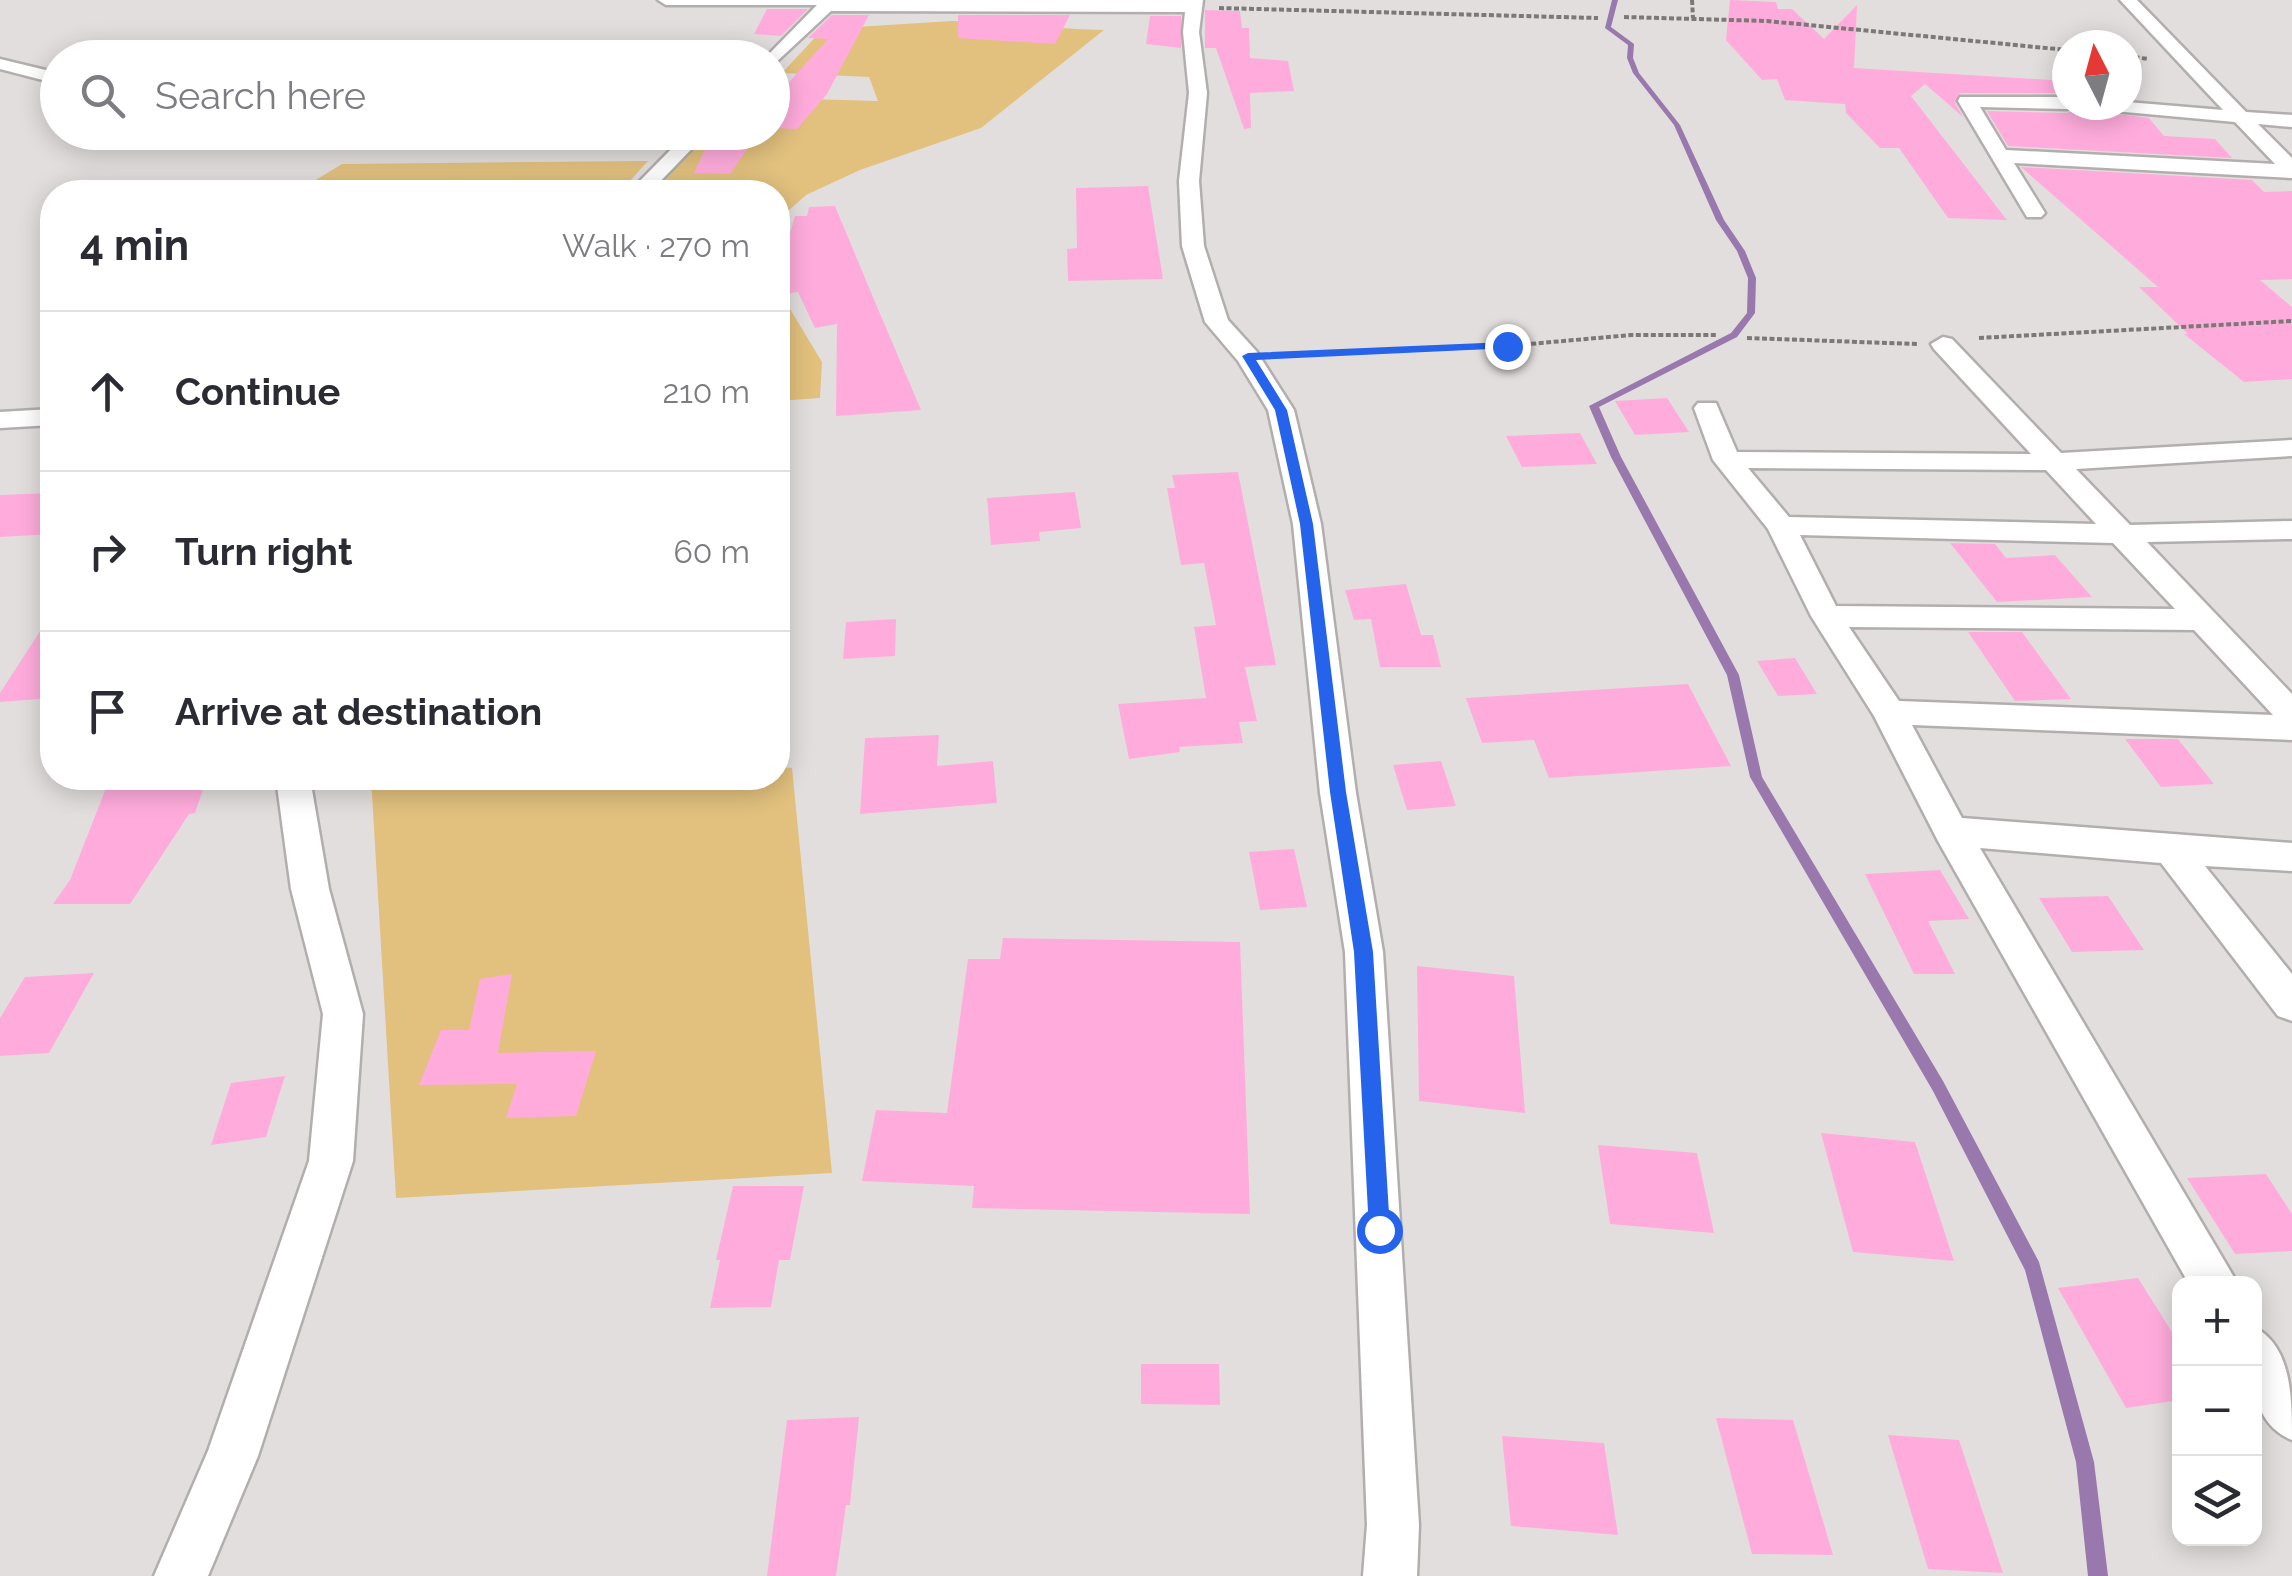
<!DOCTYPE html>
<html lang="en">
<head>
<meta charset="utf-8">
<style>
	:root { --surface:#fff; --page:#f2f2f3; --text:#2b2b33; --muted:#7c7c81; --line:#e1e1e2 }
	body { margin:0; font-family:Raleway,sans-serif; background:var(--page); color:var(--text) }
	.controls { position:absolute; right:30px; bottom:30px; display:grid; overflow:hidden; border-radius:20px; box-shadow:0 5px 25px #0003 }
	.controls button { width:90px; height:90px; display:grid; place-items:center; padding:0; border:0; border-bottom:2px solid var(--line); background:var(--surface); color:var(--text); font:50px sans-serif }
	.compass { position:absolute; left:2052px; top:30px; width:90px; height:90px; border-radius:50%; background:var(--surface); box-shadow:0 5px 25px #0003; rotate:354deg }
	.stop { position:absolute; width:30px; height:30px; margin:-22px; border:8px solid #2563eb; border-radius:50%; background:#fff }
	.stop.end { background:#2563eb; border-color:#fff; box-shadow:0 2px 10px #0008 }
	.list { margin:0; padding:0; list-style:none }
	h2 { display:flex; justify-content:space-between; align-items:center; height:130px; margin:0; padding:0 40px; font-size:42px }
	h2 small { font-size:32px; font-weight:400; color:var(--muted) }
	.list li { display:grid; grid-template-columns:65px 1fr auto; gap:30px; align-items:center; box-sizing:border-box; height:160px; padding:0 40px; border-top:2px solid var(--line) }
	.list b { display:block; font-size:38px; white-space:nowrap }
	.list em { font-size:32px; font-style:normal; color:var(--muted) }
	.icon { flex:none; width:55px; height:55px; fill:none; stroke:currentColor; stroke-width:2; stroke-linecap:round; stroke-linejoin:round }
	.map { position:relative; flex:none; width:2292px; height:1576px; overflow:hidden }
	.search { position:absolute; background:var(--surface); box-shadow:0 5px 25px #0003; left:40px; top:40px; width:750px; height:110px; display:flex; align-items:center; gap:25px; box-sizing:border-box; padding:0 35px; border-radius:55px; color:var(--muted); font-size:38px }
	.panel { position:absolute; background:var(--surface); box-shadow:0 5px 25px #0003; left:40px; top:180px; width:750px; height:610px; border-radius:40px }
	.map>svg:first-child { display:block }
	.green { fill:#e2c17e }
	.lines { fill:none; stroke-linecap:round; stroke-linejoin:round }
	.stream { fill:#9878ad; fill-rule:evenodd }
	.building { fill:#ffacdc }
	.street-casing { stroke:#b3aeae; stroke-width:5 }
	.path { stroke:#7b7878; stroke-width:4; stroke-dasharray:5 2.5; stroke-linecap:butt }
	.street { fill:#fff; fill-rule:evenodd }
	.route { fill:#2563eb }
</style>
</head>
<body>
<div class="map">
<svg width="2292" height="1576" viewBox="0 0 2292 1576">
	<rect width="100%" height="100%" fill="#e3dede"/>
	<g class="green">
		<path d="M952,21c52,1 101,8 152,9l-123,98 -121,42 -54,25 -28,25v-28h-123l50,-59 67,-1 1,-34 105,3 -9,-24 -87,-4 41,-44z"/>
		<path d="M648,161l-28,31h-324l46,-28z"/>
		<path d="M778,289l44,73 -2,36 -42,3z"/>
		<path d="M778,767l14,1 40,405 -436,25 -25,-420h407z"/>
	</g>
	<g class="lines">
		<path class="stream" d="M1612,0h6l-7,27 23,17 -1,14 6,15 41,52 44,95 21,31 11,27 -1,35 -18,24 -138,70 22,50 118,218 23,102 181,304 96,181 55,200 14,114h-20l-12,-114 -51,-192 -92,-179 -183,-314 -23,-102 -116,-218 -22,-51 142,-73 16,-20 1,-35 -11,-27 -21,-31 -42,-95 -41,-52 -6,-15 1,-13 -23,-17z"/>
	</g>
	<g class="building">
		<path d="M1730,0l46,2 2,7h14l32,30 33,-34 -3,63 213,13v12h-107l-5,10 8,14 -38,-33 -14,12 96,124 -59,-2 -49,-70h-19l-34,-35 -1,-9 -60,-4 -8,-21 -15,1 -36,-40z"/>
		<path d="M767,9h41l-27,27 -27,-2z"/>
		<path d="M1205,10l35,1 2,17h7l1,30 38,3 6,30 -44,2 1,35 -7,1 -28,-81h-11z"/>
		<path d="M832,15h37l-42,79 -30,35 -25,-1v-27l56,-62 -20,-1z"/>
		<path d="M958,15h112l-15,29 -97,-6z"/>
		<path d="M1150,16h31v32l-35,-4z"/>
		<path d="M2076,109l73,9 15,18 51,3 17,19 -224,-12 -21,-35 80,2z"/>
		<path d="M713,132h46l-29,42 -36,-1z"/>
		<path d="M2021,167l231,13 12,12 28,-1v88l-32,1 32,27v72l-48,3 -60,-48h4l-49,-47h19z"/>
		<path d="M1148,186l15,93 -95,2 -1,-32 10,-1 -1,-60z"/>
		<path d="M835,206l43,103 43,101 -85,6 1,-92 -22,4 -17,-36 -13,2 -7,-24v-15l6,-1 11,-38h12l2,-9z"/>
		<path d="M1667,398l22,34 -54,3 -20,-34z"/>
		<path d="M1580,433l17,31 -75,3 -16,-31z"/>
		<path d="M1238,472l38,193 -31,2 12,54 -18,1 4,21 -64,4 1,5 -51,7 -11,-55 88,-6 -12,-71 22,-2 -12,-62 -23,2 -14,-77h8l-3,-13z"/>
		<path d="M1075,492l6,36 -42,4 1,9 -49,4 -4,-47z"/>
		<path d="M52,493v41l-52,3v-42z"/>
		<path d="M1950,543l45,1 11,14 49,-3 37,42 -95,5z"/>
		<path d="M1406,584l15,51h12l8,32h-61l-9,-48 -17,1 -9,-30z"/>
		<path d="M52,613v85l-52,4v-9z"/>
		<path d="M896,619l-1,37 -52,3 3,-37z"/>
		<path d="M1968,632h54l49,67 -56,2z"/>
		<path d="M1795,658l22,36 -39,2 -21,-35z"/>
		<path d="M1688,684l43,82 -182,12 -15,-38 -52,3 -16,-45z"/>
		<path d="M939,735l-2,31 56,-5 4,42 -137,11 5,-76z"/>
		<path d="M2125,739h53l36,45 -53,3z"/>
		<path d="M1441,761l15,45 -49,4 -14,-45z"/>
		<path d="M110,778h97l-12,35 -6,1 -59,90h-77l17,-24z"/>
		<path d="M1294,849l13,58 -47,3 -11,-58z"/>
		<path d="M1940,870l29,49 -41,2 27,53h-41l-49,-100z"/>
		<path d="M2108,896l36,54 -72,2 -33,-54z"/>
		<path d="M1003,938l237,4 10,272 -278,-6 2,-22 -112,-5 14,-71 71,3 21,-154h32z"/>
		<path d="M1417,966l97,10 11,137 -106,-12z"/>
		<path d="M94,973l-45,80 -49,3v-38l25,-41z"/>
		<path d="M512,974l-14,79 98,-2 -20,65 -70,2 11,-34 -98,1 22,-55h28l11,-51z"/>
		<path d="M285,1076l-19,61 -55,8 20,-62z"/>
		<path d="M1821,1133l94,9 39,119 -101,-9z"/>
		<path d="M1598,1145l99,8 17,80 -104,-9z"/>
		<path d="M2266,1174l26,40v37l-57,3 -48,-76z"/>
		<path d="M733,1186h71l-14,74h-11l-8,47 -61,1 10,-48h-4z"/>
		<path d="M2138,1278l42,67v55l-54,8 -68,-120z"/>
		<path d="M1141,1364h78l1,41 -79,-1z"/>
		<path d="M859,1417l-9,88h-4l-10,71h-69l20,-156z"/>
		<path d="M1716,1418l77,2 40,135 -81,-1z"/>
		<path d="M1888,1435l71,5 44,133 -75,-4z"/>
		<path d="M1502,1436l102,7 14,92 -107,-9z"/>
	</g>
	<g class="lines">
		<g class="street-casing">
			<g id="street">
				<path d="M658,0h545l-4,32 8,61 -8,88 5,65 24,74 29,32 37,58 27,114 35,269 27,159 36,573 -2,51h-54l4,-51 -22,-573 -25,-159 -27,-269 -25,-114 -30,-49 -33,-39 -23,-76 -3,-65 10,-88 -6,-61 2,-20 -354,-1 -59,55v-8l-6,-1 51,-52h-151z"/>
				<path d="M2120,0h17l109,112 46,3v12l-34,-3 34,34v20l-278,-15 31,50 -4,4h-14l-69,-116 2,-4h107v8h8l-8,4 -87,-2 26,43 269,14 -40,-42 -143,-13 -2,-4h37v-3l96,8z"/>
				<path d="M0,59l58,14v11l-58,-15z"/>
				<path d="M688,132h20l-58,60h-21z"/>
				<path d="M1943,337l9,2 109,114 231,-13v16l-216,13 54,56 162,-4v18l-145,3 145,152v46l-380,-15 50,93 330,25v28l-87,-5 87,108v47l-14,-5 -117,-153 -181,-15 258,436h-49l-251,-443 -64,-125 -63,-100 -43,-87 -55,-69 -19,-52 4,-5h18l21,49 294,2 -97,-105 -3,-5zM1748,468l298,2 50,54 -307,-7zM1800,535l313,8 62,66 -339,-3zM1849,627l345,3 79,85 -374,-14z"/>
				<path d="M52,409v16l-52,3v-16z"/>
				<path d="M276,778h34l19,111 34,125 -10,147 -95,295 -50,120h-54l54,-125 101,-290 14,-147 -32,-125z"/>
				<path d="M2254,1327c38,19 38,71 38,113 -46,-19 -38,-71 -38,-113z"/>
			</g>
		</g>
		<g class="path">
			<path d="M1692,0l1,18"/>
			<path d="M1219,8l379,10"/>
			<path d="M1624,17l143,4 300,29"/>
			<path d="M2127,56l21,3"/>
			<path d="M1747,338l170,6"/>
			<path d="M1979,338l313,-17"/>
			<path d="M1284,355l223,-9 124,-11h86"/>
		</g>
		<use href="#street" class="street"/>
	</g>
	<path class="route" d="M1507,342l4,6 -255,12 31,50 26,114 33,268 27,160 17,278 -3,8 -8,3 -7,-3 -3,-8 -15,-278 -24,-160 -30,-268 -25,-114 -33,-54 6,-3z"/>
</svg>
<div class="controls">
<button>+</button>
<button>−</button>
<button><svg class="icon" aria-label="layers" viewBox="0 0 24 24"><path d="M12 4l9 5-9 5-9-5zM3 14l9 5 9-5"/></svg></button>
</div>
<svg class="compass" viewBox="-18 -18 36 36"><path d="M0-13l5 13h-10z" fill="#e53935"/><path d="M0 13l5-13h-10z" fill="#7c7c81"/></svg>
<div class="stop" style="left:1379px;top:1230px"></div>
<div class="stop end" style="left:1507px;top:346px"></div>
<div class="search"><svg class="icon" aria-label="search" viewBox="0 0 24 24"><circle cx="10" cy="10" r="6"/><path d="M15 15l6 6"/></svg>Search here</div>
<section class="panel">
<h2>4 min<small>Walk · 270 m</small></h2>
<ul class="list">
<li><svg class="icon" aria-label="ahead" viewBox="0 0 24 24"><path d="M12 20V5M6 11l6-6 6 6"/></svg><div><b>Continue</b></div><em>210 m</em></li>
<li><svg class="icon" aria-label="right" viewBox="0 0 24 24"><path d="M7 20v-9h11M14 6l5 5-5 5"/></svg><div><b>Turn right</b></div><em>60 m</em></li>
<li><svg class="icon" aria-label="arrive" viewBox="0 0 24 24"><path d="M6 21V4h12l-3 4 3 4H6"/></svg><div><b>Arrive at destination</b></div></li>
</ul>
</section>
</div>
</body>
</html>
